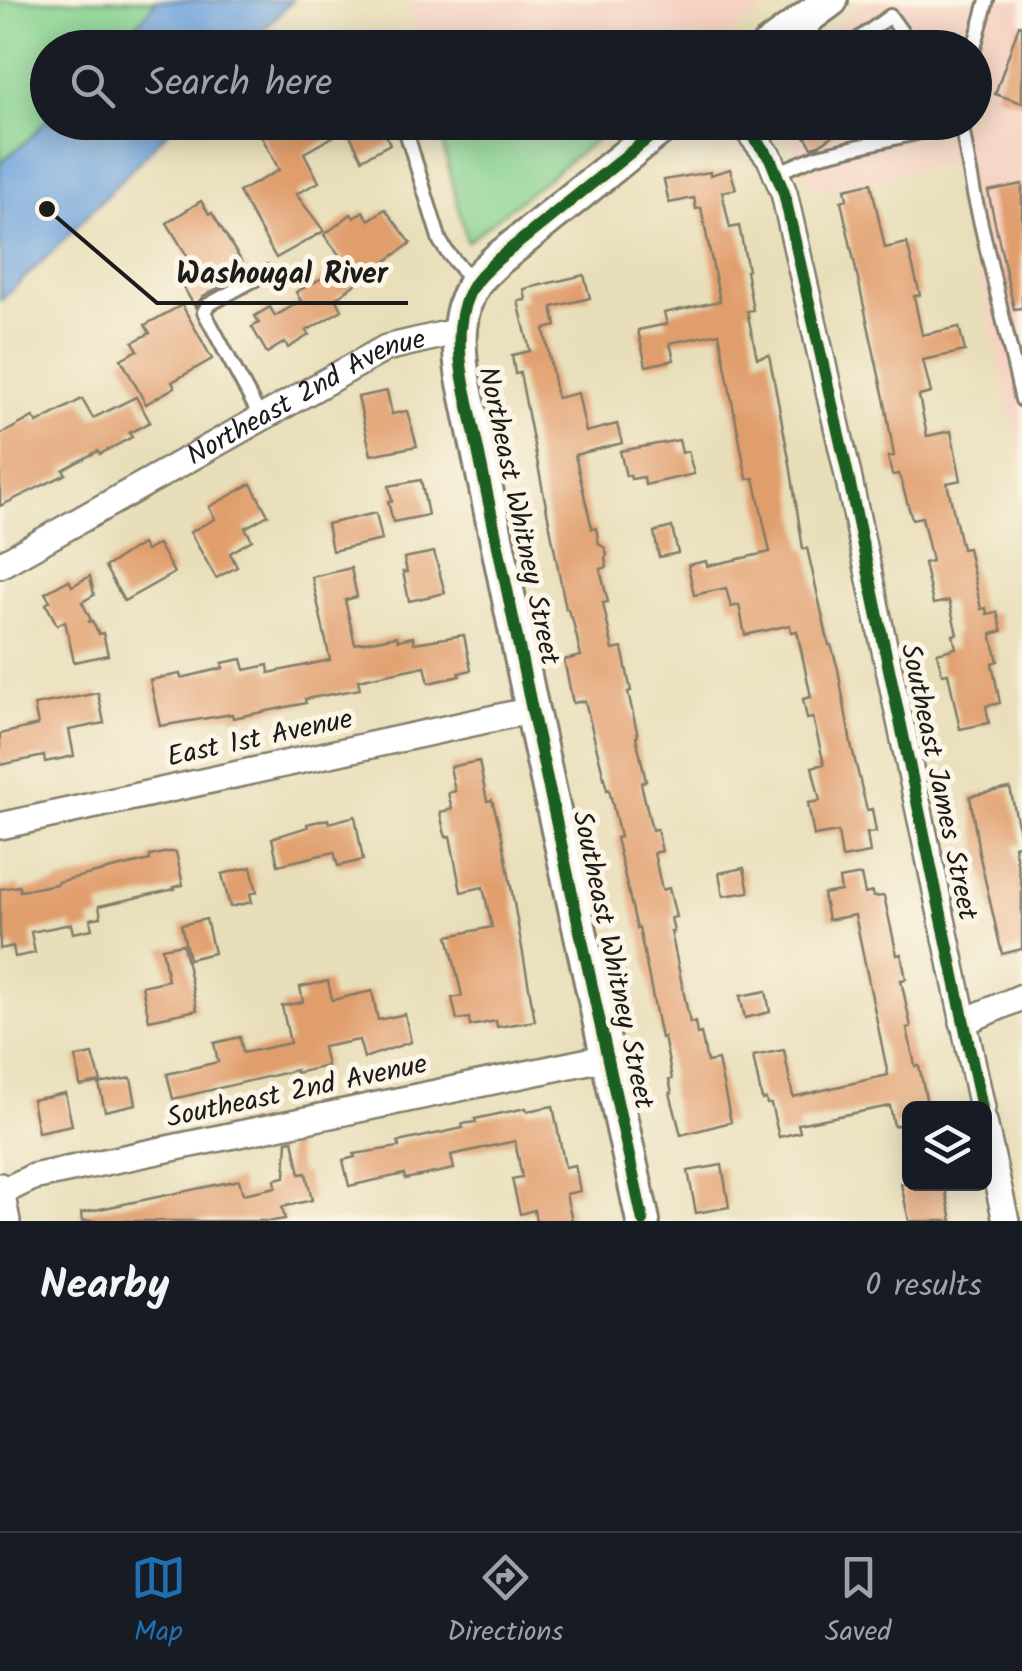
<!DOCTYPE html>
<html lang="en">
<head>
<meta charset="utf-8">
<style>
	:root { --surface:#171b24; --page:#242831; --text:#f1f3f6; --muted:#9ea1a6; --line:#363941; --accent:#1f6fb2 }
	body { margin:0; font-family:Kalam,sans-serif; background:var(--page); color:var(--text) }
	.controls { position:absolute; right:30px; bottom:30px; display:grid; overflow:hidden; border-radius:15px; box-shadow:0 5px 25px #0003 }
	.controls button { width:90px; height:90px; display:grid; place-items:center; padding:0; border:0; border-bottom:2px solid var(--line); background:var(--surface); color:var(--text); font:50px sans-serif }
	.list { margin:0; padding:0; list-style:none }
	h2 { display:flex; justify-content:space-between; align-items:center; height:130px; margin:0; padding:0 40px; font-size:42px }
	h2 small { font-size:32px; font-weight:400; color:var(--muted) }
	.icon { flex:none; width:55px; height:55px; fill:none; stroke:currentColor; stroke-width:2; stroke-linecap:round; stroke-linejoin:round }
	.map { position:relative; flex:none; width:1022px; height:1221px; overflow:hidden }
	.search { position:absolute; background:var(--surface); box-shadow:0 5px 25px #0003; left:30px; right:30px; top:30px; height:110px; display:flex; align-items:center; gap:25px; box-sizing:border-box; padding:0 35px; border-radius:55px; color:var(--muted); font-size:38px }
	.sheet { height:310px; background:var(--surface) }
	nav { display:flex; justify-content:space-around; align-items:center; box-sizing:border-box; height:140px; border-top:2px solid var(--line); background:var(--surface); font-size:28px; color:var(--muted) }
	nav a { display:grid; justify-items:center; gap:5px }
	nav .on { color:var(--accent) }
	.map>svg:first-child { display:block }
	.built { fill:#f5d2c2 }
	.green { fill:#84d18f; stroke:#507656; stroke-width:2.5 }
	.water { fill:#71a5dd; stroke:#46607c; stroke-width:2.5 }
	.building { fill:#e19e6d }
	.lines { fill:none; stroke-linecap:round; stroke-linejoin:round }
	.service-casing { stroke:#827d6a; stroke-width:18 }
	.minor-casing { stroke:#827d6a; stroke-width:30 }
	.tertiary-casing { stroke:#827d6a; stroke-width:38 }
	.service { stroke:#fff; stroke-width:12 }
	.minor { stroke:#fff; stroke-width:25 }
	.tertiary { stroke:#fff; stroke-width:32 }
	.cycleway-casing { stroke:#fcf5e5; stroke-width:19 }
	.cycleway { stroke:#1b5e20; stroke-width:12 }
	.labels { text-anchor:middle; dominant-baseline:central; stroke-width:10; stroke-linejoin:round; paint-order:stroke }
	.street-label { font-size:28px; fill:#1c1c1c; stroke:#fcf5e5 }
	.leader { fill:none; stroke:#1c1c1c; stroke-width:4 }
	.callout-dot { fill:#1c1c1c; stroke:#fcf5e5; stroke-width:4 }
	.callout-label { font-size:30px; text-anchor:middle; font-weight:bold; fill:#1c1c1c; stroke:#fcf5e5; stroke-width:10; stroke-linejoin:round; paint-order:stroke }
</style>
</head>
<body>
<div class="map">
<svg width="1022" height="1221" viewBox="0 0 1022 1221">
	<rect width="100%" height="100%" fill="#fcf5e5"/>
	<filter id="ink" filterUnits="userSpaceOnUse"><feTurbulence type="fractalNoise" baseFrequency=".01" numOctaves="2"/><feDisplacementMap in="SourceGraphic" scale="20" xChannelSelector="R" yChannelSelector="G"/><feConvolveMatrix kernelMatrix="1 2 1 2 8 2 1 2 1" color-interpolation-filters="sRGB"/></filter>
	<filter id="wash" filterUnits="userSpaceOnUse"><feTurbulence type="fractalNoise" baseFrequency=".0048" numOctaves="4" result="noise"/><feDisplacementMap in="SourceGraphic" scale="40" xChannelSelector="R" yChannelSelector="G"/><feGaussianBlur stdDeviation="2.25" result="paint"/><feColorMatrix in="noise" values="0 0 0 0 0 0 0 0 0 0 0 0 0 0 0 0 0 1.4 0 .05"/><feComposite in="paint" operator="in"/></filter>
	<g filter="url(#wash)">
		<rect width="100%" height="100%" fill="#e8deb9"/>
		<g class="built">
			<path d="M407,0h370l-63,47 -296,1z"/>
			<path d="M869,0h153v467l-68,-304 -140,28 -24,-51 -13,-17 197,-1v-74l-167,-1z"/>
		</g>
		<g class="green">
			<path d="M0,0h156l-8,12 -33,35 -67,1 -1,72 -18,19 -29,24z"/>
			<path d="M437,122h180v1l-150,119z"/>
		</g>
		<g class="water">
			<path d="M156,0h137l-46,47h-132l33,-35z"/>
			<path d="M47,120l1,2 128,1 -126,131 -50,47v-138l29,-24z"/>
		</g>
		<g id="blocks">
			<g class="building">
				<path d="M1019,25l3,1v77l-27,-9z"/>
				<path d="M254,122h125l11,22 -28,15 -15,-30 -43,24 15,29 -23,12 28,37 -48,27 -37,-66 40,-22z"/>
				<path d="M796,122h58l-35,23 -7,2z"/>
				<path d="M730,169l6,20 -14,3 8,36 9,-2 9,44 -2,1 7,39 -6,1 10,47 12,-3 21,109 13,85 4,-1 22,97h2l7,24 13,75 16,66 5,-1 4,23 -9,1 3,20 -28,5 -4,-26 -24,4 -6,-33 12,-2 -8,-34 12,-3 -11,-46 -6,1 -4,-20 8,-2 -14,-66 -6,1 -1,-7 -45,10 -6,-30 -8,2 -5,-19 -32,7 -6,-30 18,-4 1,5 63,-14 -16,-74 -7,1 -28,-146 -49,10 4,17 -28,6 -8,-36 29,-6 -3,-11 56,-12 -19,-93 -5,1 -2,-11 -25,5 -5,-23 46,-8v3z"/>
				<path d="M871,183l14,65 22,-5 13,52 -6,1 8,39 37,-8 6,24 -42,9 8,33 -12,3 8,40 24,-5 10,49 -14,3 15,66 6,-1 13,61 5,-1 1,6 10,-2 5,19 -11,3 7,27 -6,2 8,40 -14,3 3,17 -29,6 -12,-56 -6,1 -5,-21 19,-5 -3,-13 4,-1 -8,-33 -16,3 -9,-41 8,-2 -10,-44 -10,2 -13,-45 -7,1 -4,-18 6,-1 -9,-53 -44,-202 6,-2 -2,-10z"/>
				<path d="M1022,184v124l-8,1 -26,-118z"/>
				<path d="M201,201l8,13 3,-1 36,59 -45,24 -8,11 -15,-26 16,-10 -29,-48z"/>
				<path d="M385,209l26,34 -75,55 6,12 -36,21 3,4 -21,13 -3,-6 -18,11 -15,-26 7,-4 -4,-7 15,-9 5,9 26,-15 -5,-9 51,-27 -23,-30 27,-21 3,4 9,-7 6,9z"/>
				<path d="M584,275l6,23 -38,9 4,19 -12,3 13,69 21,-5 8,39 31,-8 5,19 -47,12 17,74 4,-1 3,16 6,4 2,7 -2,3 2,9 -7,2 8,33 -5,1 10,47 9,-2 9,43 -3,1 10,44 -2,1 10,44 -5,2 11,47 5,-1 5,22 -8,2 8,37 7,-2 7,29 -5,1 3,14h-3l19,91 5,-1 2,12 4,-1 6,29 11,-2 13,62 -50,13 -11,-42h2l-3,-13 3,-1 -8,-42 -3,1 -22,-110 -2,1 -21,-91 4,-1 -11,-48 -2,1 -22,-89 -12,2 -9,-43 17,-4 -9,-39h-2l-2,-8h-2l-46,-236 -5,1 -3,-19 18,-4 -12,-50 8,-1 -2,-11z"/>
				<path d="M182,305l30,54 -40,23 3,5 -29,17 -25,-45 17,-9 -5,-8 17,-9 -5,-8z"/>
				<path d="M387,391l5,23 15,-3 10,35 -46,9 -13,-58z"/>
				<path d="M136,397l14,25 -21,11 3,4 -32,17 -2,-3 -35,19 3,4 -66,32v-71l33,-18 4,6 45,-24 11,19z"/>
				<path d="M679,440l3,13 6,-2 6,23 -49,11 -1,-8 -13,2 -1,-4 -4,1 -6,-25z"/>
				<path d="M421,480l7,35 -35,7 -5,-21h4l-3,-15z"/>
				<path d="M251,484l17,31 -23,13 7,12 -22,13 7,14 -21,11 -26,-46 25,-13 -6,-12z"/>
				<path d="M376,513l6,27 -50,11 -5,-27z"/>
				<path d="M672,527l6,26 -19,4 -5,-25z"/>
				<path d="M142,544l4,7 12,-7 16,29 -50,28 -19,-34z"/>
				<path d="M434,552l11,41 -36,8 -6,-29h4l-3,-14z"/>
				<path d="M351,568l6,29 -12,3 10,44 42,-8 1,4 15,-3 1,6 50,-8 7,35 -12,3 1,3 -31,7 -4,-17 -67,14 2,9 -55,10 1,4 -73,15 -1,-4 -72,12 -10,-46 30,-6 1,4 42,-10 -1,-5 20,-4 3,11 23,-5 1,8 61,-13 -18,-83z"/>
				<path d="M90,576l4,19 -12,7 9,18 -3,2 4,-1 7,13 4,-1 5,22 -34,7 -9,-41 -8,4 -11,-21 4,-3 -5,-8 24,-13 3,6z"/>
				<path d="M98,693l6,30 -35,7 5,26 -29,6 -1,-6 -44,9v-31l38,-9 -4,-20z"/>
				<path d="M479,761l8,40 5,-1 10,36 33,185 -38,6 -1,-6 -26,5 -1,-8 -12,2 -5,-22 10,-2 -14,-60 44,-9 -9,-40 -22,5 -11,-56 -4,1 -2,-6 -4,-19 12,-3 -4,-16 7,-2 -5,-24z"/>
				<path d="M1010,788l12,56 -8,2 8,42v61l-20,5 -23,-101 -9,-57z"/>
				<path d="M355,816l8,44 -25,6 -4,-14 -56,13 -6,-27 36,-11 -1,-3 21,-5 1,4z"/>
				<path d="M168,852h8l7,33 -9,2 1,2 -76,17 2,11 -11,2 2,10 -19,4 -2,-9 -40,8 4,21 -20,4 -2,-11 -13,3v-60l19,-3 1,5 37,-7v-2l93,-22v-4z"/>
				<path d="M251,867l6,25 -7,2 2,8 -22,5 -8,-33z"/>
				<path d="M744,868l5,24 -26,4 -4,-23z"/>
				<path d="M861,875l4,19 7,-2 1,5 11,-1 13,59 4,-1 5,25 -5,1 10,47 -4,1 8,38h4l9,42h-18v14l-16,4 -4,-20 -92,18 2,8 -21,5 -8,-33h-4l-1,-5 -4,1 -9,-44 31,-6 9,47 95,-22 -33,-160 -27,5 -5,-26 18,-3 -2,-12z"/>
				<path d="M206,919l8,34 -25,6 -8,-34z"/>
				<path d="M183,944l14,66 -48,10 -7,-34 26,-6 -6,-32z"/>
				<path d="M328,981l4,19 40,-9 6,29 27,-6 6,28 -47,16 -5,-18 -36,7 4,19 -31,7v-3l-123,29 -6,-25 51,-12 -4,-19 26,-6 3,16 47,-10 -8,-37 21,-4 -3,-15z"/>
				<path d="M766,991l4,21 -25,6 -5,-22z"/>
				<path d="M93,1054l8,28 -21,4 -4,-29z"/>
				<path d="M131,1078l5,26 -31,7 -6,-27z"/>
				<path d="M65,1093l7,32 -34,7 -6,-32z"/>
				<path d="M553,1106l12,61 10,-2 5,26 -14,3 6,27h-36l-2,-11 -14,4 -8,-35 10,-2 -7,-36 -64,14 3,14 -49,10 -1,-5 -55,12 -6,-26 12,-3 -1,-3 45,-7 -1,-5 65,-14 -1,-4 14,-2 -1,-3 51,-11 1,3z"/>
				<path d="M293,1140l7,34 6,-1 6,27 -30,7 3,12 -12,2h-191l-1,-8 158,-33 4,14 33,-7 -1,-8 10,-2 2,-36z"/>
				<path d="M722,1165l7,42 -33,6 -8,-42z"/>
				<path d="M901,1184h43l8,37h-43z"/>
			</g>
		</g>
	</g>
	<g filter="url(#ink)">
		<use href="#blocks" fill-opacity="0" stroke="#827d6a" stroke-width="2.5"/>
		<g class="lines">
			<g class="service-casing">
				<g id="service">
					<path d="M804,21l19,27"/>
					<path d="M846,48l44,-32 23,32"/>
					<path d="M974,48l13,-48"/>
					<path d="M403,122l37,119 7,11 26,31"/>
					<path d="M961,122l13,72 48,206"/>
					<path d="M776,173l41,-17 112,-26 -1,-8"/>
					<path d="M261,418l-57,-106 4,-7 60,-33"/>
				</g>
			</g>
			<g class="minor-casing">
				<g id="minor">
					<path d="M741,122l29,36 14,35 62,273 136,642"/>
					<path id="s1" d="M0,565l386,-217 73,-17"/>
					<path d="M0,826l532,-116"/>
					<path d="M963,1022l59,-25"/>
					<path d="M984,1122l22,99"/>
					<path d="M0,1186l7,35"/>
					<path d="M0,1193l33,-16 575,-120"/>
				</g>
			</g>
			<g class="tertiary-casing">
				<g id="tertiary">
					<path d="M766,48l65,-48"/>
					<path d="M643,1221l-111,-511 -69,-332c-5,-31 -7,-67 12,-95 5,-8 15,-16 22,-23l171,-138"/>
				</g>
			</g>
			<use href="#service" class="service"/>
			<use href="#minor" class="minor"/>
			<use href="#tertiary" class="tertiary"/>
			<g class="cycleway-casing">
				<g id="cycleway">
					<path d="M741,122l29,36 14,35 62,273 136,642"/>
					<path d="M643,1221l-111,-511 -69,-332c-5,-31 -7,-67 12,-95 5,-8 15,-16 22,-23l171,-138"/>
				</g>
			</g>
			<use href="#cycleway" class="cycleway"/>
		</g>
	</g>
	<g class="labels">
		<g class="street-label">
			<text stroke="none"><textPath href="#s1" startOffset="350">Northeast 2nd Avenue</textPath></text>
			<text transform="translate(518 516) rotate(78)">Northeast Whitney Street</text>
			<text transform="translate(260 739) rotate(-12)">East 1st Avenue</text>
			<text transform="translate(938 782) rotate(78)">Southeast James Street</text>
			<text transform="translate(612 960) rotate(78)">Southeast Whitney Street</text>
			<text transform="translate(297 1092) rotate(-12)">Southeast 2nd Avenue</text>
		</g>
	</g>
	<path class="leader" d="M47 209L157 303H408"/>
	<circle class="callout-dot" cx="47" cy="209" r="10"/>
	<g class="callout-label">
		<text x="282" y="283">Washougal River</text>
	</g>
</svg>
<div class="controls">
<button><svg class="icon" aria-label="layers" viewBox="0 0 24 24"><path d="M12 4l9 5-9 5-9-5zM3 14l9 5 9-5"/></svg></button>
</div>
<div class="search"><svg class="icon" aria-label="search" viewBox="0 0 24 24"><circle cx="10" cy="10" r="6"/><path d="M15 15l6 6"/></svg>Search here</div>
</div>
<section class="sheet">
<h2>Nearby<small>0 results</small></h2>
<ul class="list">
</ul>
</section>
<nav>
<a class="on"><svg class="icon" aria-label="map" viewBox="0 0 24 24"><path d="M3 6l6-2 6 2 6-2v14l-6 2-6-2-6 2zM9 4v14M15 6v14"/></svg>Map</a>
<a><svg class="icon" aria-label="directions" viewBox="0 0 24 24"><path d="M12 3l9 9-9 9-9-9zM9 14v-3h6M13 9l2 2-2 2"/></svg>Directions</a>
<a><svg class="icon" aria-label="saved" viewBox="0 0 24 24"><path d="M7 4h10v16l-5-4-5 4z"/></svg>Saved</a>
</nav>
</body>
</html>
